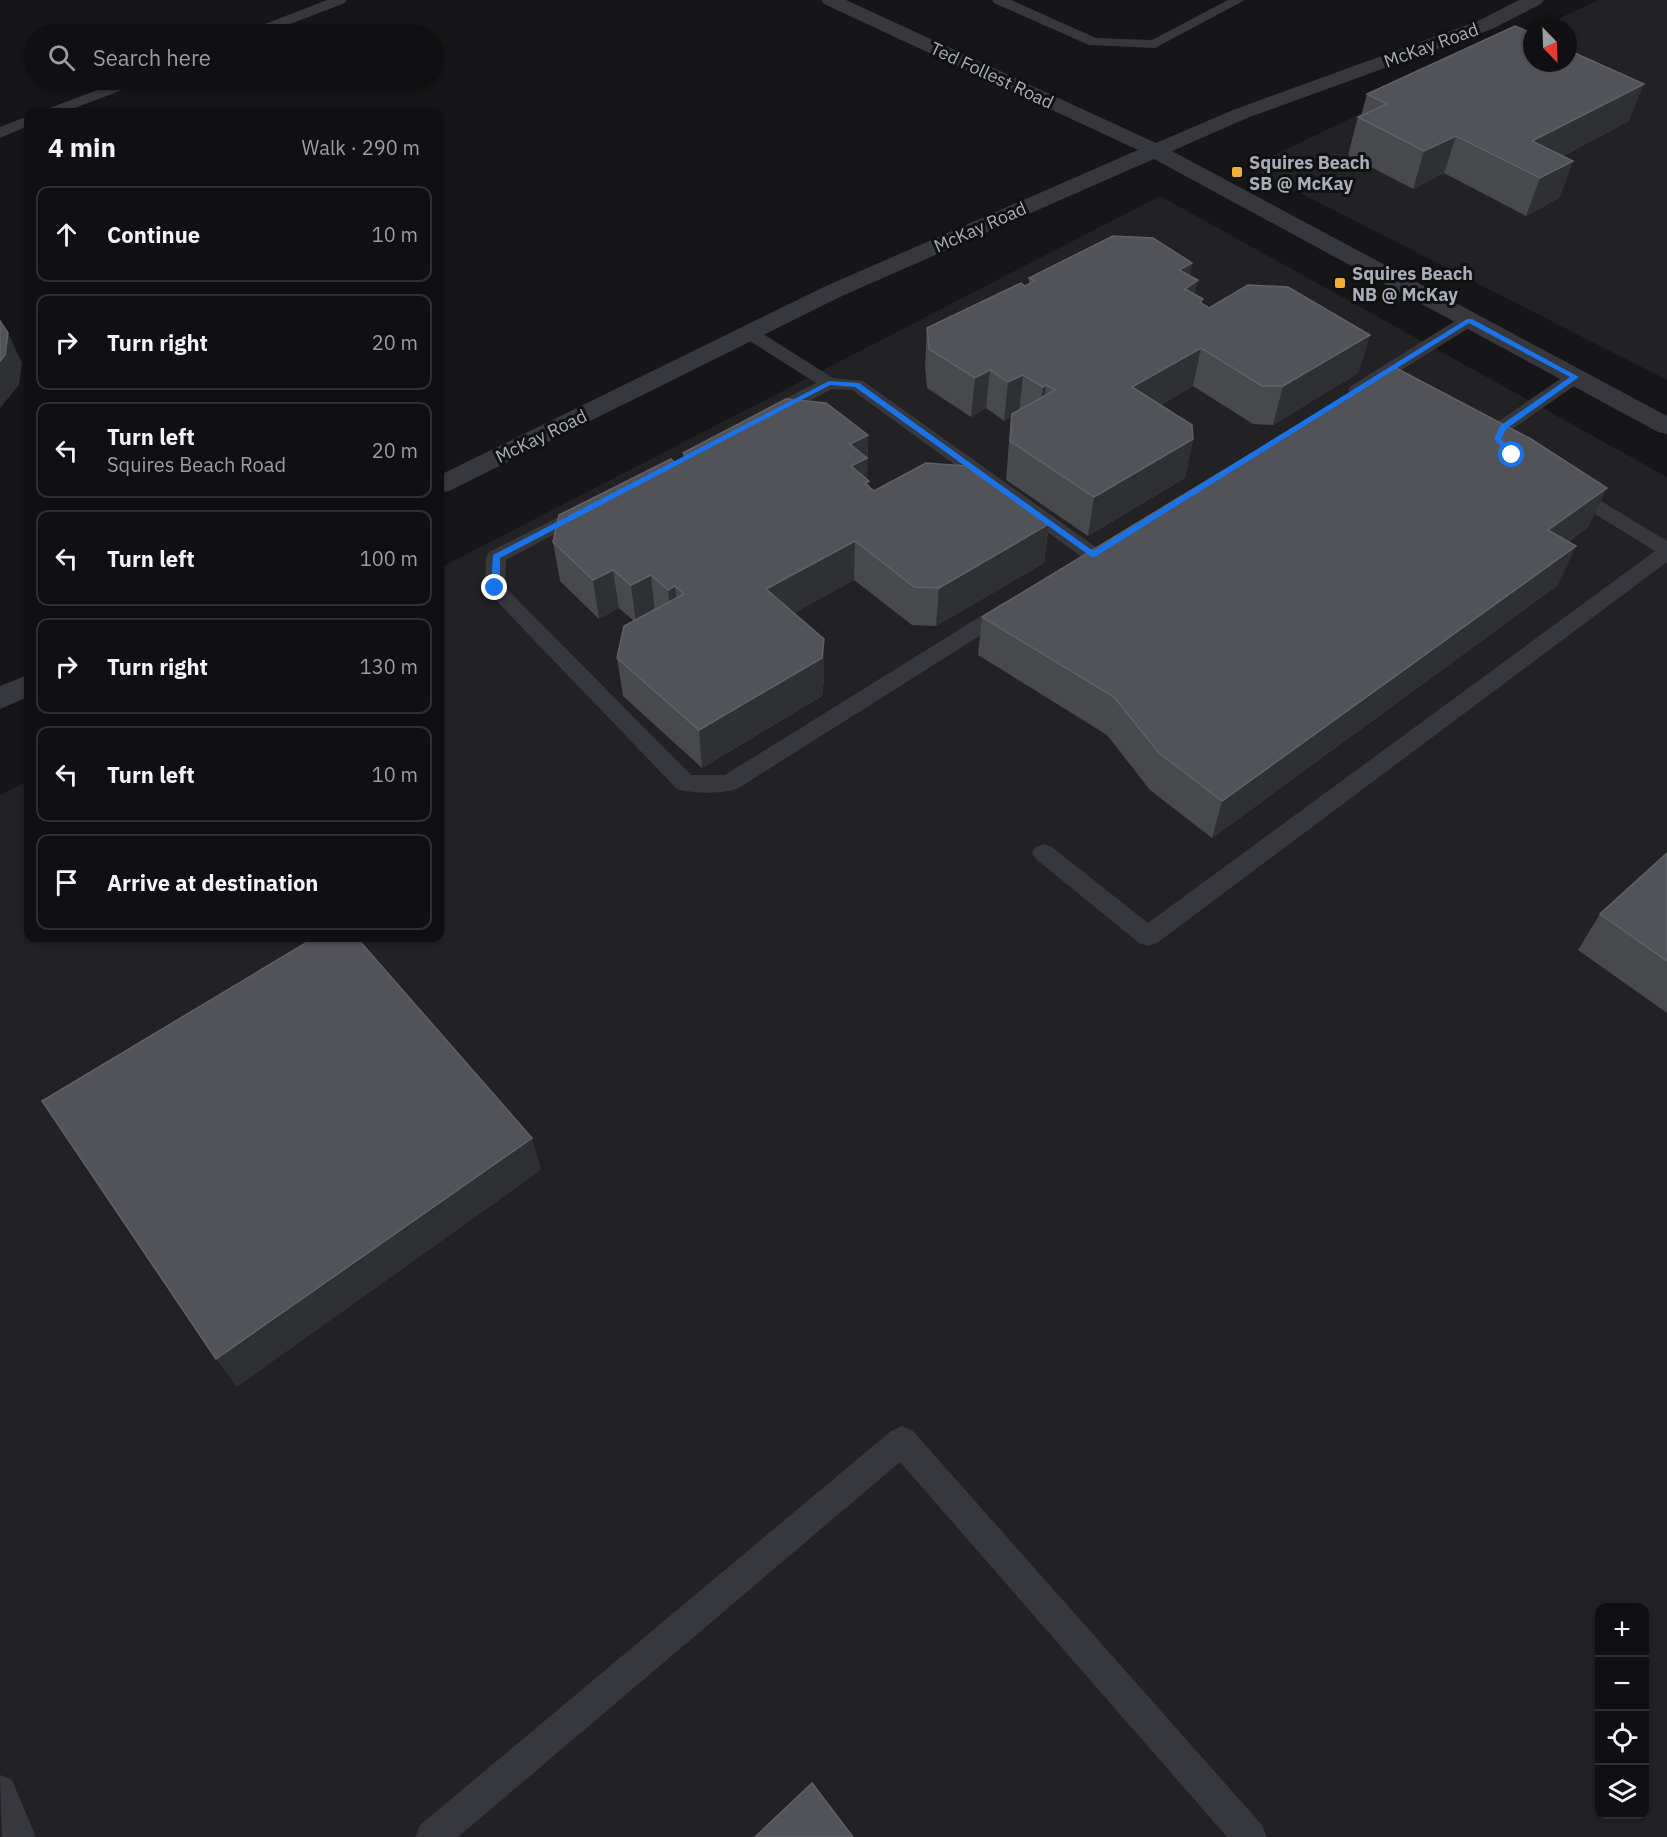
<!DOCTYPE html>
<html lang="en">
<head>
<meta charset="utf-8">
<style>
	:root { --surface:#101012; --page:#1e1e20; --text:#f1f3f6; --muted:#9c9d9f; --line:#303032 }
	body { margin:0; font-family:"IBM Plex Sans",sans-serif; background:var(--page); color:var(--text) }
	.controls { position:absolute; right:18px; bottom:18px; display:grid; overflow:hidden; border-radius:12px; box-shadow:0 2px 4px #0004 }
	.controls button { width:54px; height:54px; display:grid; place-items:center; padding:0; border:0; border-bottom:2px solid var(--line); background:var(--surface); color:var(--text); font:30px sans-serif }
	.compass { position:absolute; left:1523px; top:18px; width:54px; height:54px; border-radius:50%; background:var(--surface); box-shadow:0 2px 4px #0004; rotate:157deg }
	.stop { position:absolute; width:18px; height:18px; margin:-14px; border:4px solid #1a73e8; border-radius:50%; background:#fff }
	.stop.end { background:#1a73e8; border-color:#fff; box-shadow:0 2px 6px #0008 }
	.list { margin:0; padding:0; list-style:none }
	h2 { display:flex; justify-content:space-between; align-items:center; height:78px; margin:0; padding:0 24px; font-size:26px }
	h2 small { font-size:20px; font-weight:400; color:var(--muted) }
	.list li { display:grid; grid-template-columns:39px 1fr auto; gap:18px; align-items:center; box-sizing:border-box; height:96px; margin:0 12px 12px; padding:0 12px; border:2px solid var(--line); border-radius:12px }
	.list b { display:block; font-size:22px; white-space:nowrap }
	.list p { margin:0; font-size:20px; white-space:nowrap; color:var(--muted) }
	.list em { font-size:20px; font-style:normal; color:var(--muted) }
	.icon { flex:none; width:33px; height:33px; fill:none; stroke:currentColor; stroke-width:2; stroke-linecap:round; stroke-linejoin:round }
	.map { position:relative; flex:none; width:1667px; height:1837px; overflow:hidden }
	.search { position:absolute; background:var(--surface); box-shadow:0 2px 4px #0004; left:24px; top:24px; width:420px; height:66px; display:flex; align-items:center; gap:15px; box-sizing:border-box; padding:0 21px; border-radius:33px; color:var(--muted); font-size:22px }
	.panel { position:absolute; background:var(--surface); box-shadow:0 2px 4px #0004; left:24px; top:108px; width:420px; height:834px; border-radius:12px }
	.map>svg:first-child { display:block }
	.built { fill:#222225; fill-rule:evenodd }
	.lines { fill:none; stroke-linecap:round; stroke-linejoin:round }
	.service { fill:#37383d; fill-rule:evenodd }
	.minor { fill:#37383d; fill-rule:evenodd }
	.wall { fill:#47494d }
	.shaded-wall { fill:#2f3033 }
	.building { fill:#525359; stroke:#5f6168; stroke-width:1.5 }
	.route { fill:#1a73e8 }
	.poi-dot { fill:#f2b134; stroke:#111113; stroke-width:2 }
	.labels { text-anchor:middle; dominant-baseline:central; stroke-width:6; stroke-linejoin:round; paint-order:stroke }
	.far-street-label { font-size:18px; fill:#a8adb8; stroke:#111113 }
	.far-poi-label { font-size:18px; font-weight:bold; fill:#a8adb8; stroke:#111113; text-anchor:start }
</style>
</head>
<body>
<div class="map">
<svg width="1667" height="1837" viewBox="0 0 1667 1837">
	<rect width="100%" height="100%" fill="#161618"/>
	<g class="built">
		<path d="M1598,0h69v380l-418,-213 283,-135v31h36v-36h-26z"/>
		<path d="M1160,196l507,281v1360h-1667v-1042l28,-14v157h412v-370zM1600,1608h44v206h-44z"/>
	</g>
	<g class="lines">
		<g class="service">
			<path d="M327,0h20l-2,3 -81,31h-19l2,-3z"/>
			<path d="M992,0h19l85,38 56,2 76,-40h17l-90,48 -66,-3 -95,-42z"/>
			<path d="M124,80h19l-2,3 -77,29h-20l3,-3z"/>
			<path d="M28,116v10l-28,12v-11z"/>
			<path d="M1469,315l6,1 3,4 -3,4 -112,70h-12l-3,-4 3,-4 112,-70z"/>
			<path d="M751,329l6,1 76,48 30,3 237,169 3,5 -3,5 -7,2 -7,-2 -234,-170 -20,-1 -57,30h-14l-2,-4 2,-4 55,-28 -71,-45 -3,-4 3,-4z"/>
			<path d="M1575,372l6,1 3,4 -3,4 -70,49 -4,8 11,13 -2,4h-14l-14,-16 8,-16 73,-50z"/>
			<path d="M1571,485l7,2 89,54v21l-510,381 -9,3 -9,-3 -103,-84 -4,-6 4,-6 8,-3 8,3 96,76 507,-372 -91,-56 -3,-4 3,-4z"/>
			<path d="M585,504l7,2 3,4 -3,4 -86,46 -1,27 186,188h34l277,-172 7,-2 7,2 3,5 -3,5 -279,176c-17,5 -43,5 -60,0l-192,-200 1,-32 3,-5z"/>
			<path d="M902,1426l11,5 349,394 5,12h-40l-327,-375 -442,375h-43l5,-12 471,-394z"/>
			<path d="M0,1775l12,5 24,57h-34z"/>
		</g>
		<g class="minor">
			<path d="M821,0h25l310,143 77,-33 245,-89 41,-21h25l-3,4 -49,25 -245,89 -75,33 495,265v18l-9,-2 -504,-273 -312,137 -393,195 -9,2v-18l386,-189 312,-136 -314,-146z"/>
			<path d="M28,675v22l-28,12v-23z"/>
		</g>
	</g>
	<g class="wall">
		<path d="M1367,94l262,27 -66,35 10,5 -14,37 -33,18 -82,-43 -31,16 -65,-34 10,-38 3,-1z"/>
		<path d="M1192,263l-2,13 5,19 7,9 7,4 161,27 -12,38 -85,52 -20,-1 -60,-38 -32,19 32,34 -8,39 -97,58 -82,-56 5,-63 -7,4 -18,-13 -15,9 -44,-29 -2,-21 2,-39 102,-44v-6z"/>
		<path d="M868,435l-1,44 2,2v5l5,5 175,33 -5,39 -108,63 -24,-1 -58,-45 -60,33 30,26v39l-2,18 -120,72 -79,-72 -6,-38 17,-37 -15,-13 -20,11 -39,-38 -7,-39 122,-79 8,-4v-6z"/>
		<path d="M1589,526l-21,16 -10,43 -346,253 -62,-48 -43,-55 -129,-80 4,-38z"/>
		<path d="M1667,853v160l-89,-63 22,-36z"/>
	</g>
	<g class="shaded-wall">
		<path d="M1644,84l-15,37 -99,52 2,-32z"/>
		<path d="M1456,136l-12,37 -31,16 11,-38z"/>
		<path d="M1573,161l-14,37 -33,18 14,-38z"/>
		<path d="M1192,263l-4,24 10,-7 -8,39 -11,-49z"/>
		<path d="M8,333l14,30 -3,22 -19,23v-47z"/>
		<path d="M1370,335l-12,38 -85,52 10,-39z"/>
		<path d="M1201,348l-8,38 -67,40 6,-39z"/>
		<path d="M990,370l-4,38 -15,9 4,-39z"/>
		<path d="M1023,375l-4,39 -15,7 4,-39z"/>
		<path d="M1046,385l-4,38 -4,2 5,-38z"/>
		<path d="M868,435l-1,47 2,-1 -1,38 -18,-14v-61z"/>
		<path d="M1193,439l-8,39 -97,58 6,-39z"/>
		<path d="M1607,488l-18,38 -58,42 17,-38z"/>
		<path d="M1049,524l-5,39 -108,63 3,-38z"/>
		<path d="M855,541l-1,39 -87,48 -1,-39z"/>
		<path d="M1576,546l-18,39 -346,253 10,-37z"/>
		<path d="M613,570l6,38 -20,11 -6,-39z"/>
		<path d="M651,575l4,38 -19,11 -5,-39z"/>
		<path d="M675,586l4,39 -7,3 -4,-38z"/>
		<path d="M824,639v39l-2,18 -120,72 -3,-38z"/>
		<path d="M532,1138l9,32 -304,217 -21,-28z"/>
	</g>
	<g class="building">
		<path d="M1515,26l17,7v30h36v-13l76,34 -112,57 41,20 -33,17 -84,-42 -32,15 -66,-34 29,-13 -20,-10z"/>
		<path d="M1113,236l40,2 39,25 -13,7 19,10 -13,9 18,10 -3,3 9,6 39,-23 40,2 82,48 -87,51h-21l-61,-38 -69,39 60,38 1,14 -99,58 -84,-56 2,-27 43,-24 -9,-5 -3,2 -20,-12 -15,7 -18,-12 -15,8 -46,-29 -2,-21 94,-45 4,3 10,-5 -6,-3z"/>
		<path d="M0,321l8,12 -3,22 -5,6z"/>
		<path d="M1394,367l137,72 76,49 -59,42 28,16 -354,255 -63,-48 -45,-56 -132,-80z"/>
		<path d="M786,399l40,4 42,32 -18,9 17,14 -16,8 18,15 -4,2 9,8 52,-28 40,3 83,58 -110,64 -25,-1 -59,-46 -89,48 58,50 -2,19 -123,72 -82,-72 7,-32 60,-32 -9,-8 -7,4 -17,-15 -20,10 -18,-15 -20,10 -40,-38 6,-27 112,-56 4,4 13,-6 -5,-4z"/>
		<path d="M1667,853v108l-67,-47z"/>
		<path d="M314,938h43l175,200 -316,221 -174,-258z"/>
		<path d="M812,1783l41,54h-98z"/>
	</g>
	<path class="route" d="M1467,319h5l107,58 -73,52 -5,10 14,15v3h-5l-16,-18 6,-13 70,-49 -101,-54 -376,235 -238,-171 -25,-2 -330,173v30l-5,3 -4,-3 2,-33 336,-174 30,2 234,168z"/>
	<g class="poi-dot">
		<rect x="1231" y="166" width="12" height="12" rx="3"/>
		<rect x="1334" y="277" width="12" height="12" rx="3"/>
	</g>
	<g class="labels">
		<g class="far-street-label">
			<text transform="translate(1431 45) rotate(-20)">McKay Road</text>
			<text transform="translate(992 75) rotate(25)">Ted Follest Road</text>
			<text transform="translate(980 227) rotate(-24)">McKay Road</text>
			<text transform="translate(541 436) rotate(-26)">McKay Road</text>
		</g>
		<g class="far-poi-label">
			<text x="1249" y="162">Squires Beach<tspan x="1249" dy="21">SB @ McKay</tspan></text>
			<text x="1352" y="273">Squires Beach<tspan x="1352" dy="21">NB @ McKay</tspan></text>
		</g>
	</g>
</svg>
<div class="controls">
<button>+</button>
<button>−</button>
<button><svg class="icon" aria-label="locate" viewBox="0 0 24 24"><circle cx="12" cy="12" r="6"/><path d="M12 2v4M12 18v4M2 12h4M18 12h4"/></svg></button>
<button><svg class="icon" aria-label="layers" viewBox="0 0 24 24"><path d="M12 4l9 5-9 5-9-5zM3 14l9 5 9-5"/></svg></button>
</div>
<svg class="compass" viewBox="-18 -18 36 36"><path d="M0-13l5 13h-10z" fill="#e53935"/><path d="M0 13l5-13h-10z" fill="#9c9d9f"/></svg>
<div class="stop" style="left:1512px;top:455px"></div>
<div class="stop end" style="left:495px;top:588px"></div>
<div class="search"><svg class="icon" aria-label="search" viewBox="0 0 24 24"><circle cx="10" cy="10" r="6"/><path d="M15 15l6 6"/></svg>Search here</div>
<section class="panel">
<h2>4 min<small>Walk · 290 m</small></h2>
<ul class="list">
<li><svg class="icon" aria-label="ahead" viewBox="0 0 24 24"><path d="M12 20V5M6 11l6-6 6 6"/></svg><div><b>Continue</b></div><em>10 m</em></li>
<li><svg class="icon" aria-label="right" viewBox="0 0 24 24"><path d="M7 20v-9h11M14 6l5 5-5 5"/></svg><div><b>Turn right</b></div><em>20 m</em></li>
<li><svg class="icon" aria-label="left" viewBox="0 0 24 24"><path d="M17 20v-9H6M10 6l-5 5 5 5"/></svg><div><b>Turn left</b><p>Squires Beach Road</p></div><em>20 m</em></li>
<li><svg class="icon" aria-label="left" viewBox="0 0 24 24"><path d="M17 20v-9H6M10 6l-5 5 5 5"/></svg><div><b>Turn left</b></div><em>100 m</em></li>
<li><svg class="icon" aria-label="right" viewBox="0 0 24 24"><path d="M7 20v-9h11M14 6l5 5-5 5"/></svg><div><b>Turn right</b></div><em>130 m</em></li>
<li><svg class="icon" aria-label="left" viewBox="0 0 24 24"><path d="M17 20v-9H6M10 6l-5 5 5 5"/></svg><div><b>Turn left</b></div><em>10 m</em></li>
<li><svg class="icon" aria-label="arrive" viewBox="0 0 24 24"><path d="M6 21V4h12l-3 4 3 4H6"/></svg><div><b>Arrive at destination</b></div></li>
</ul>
</section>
</div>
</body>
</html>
